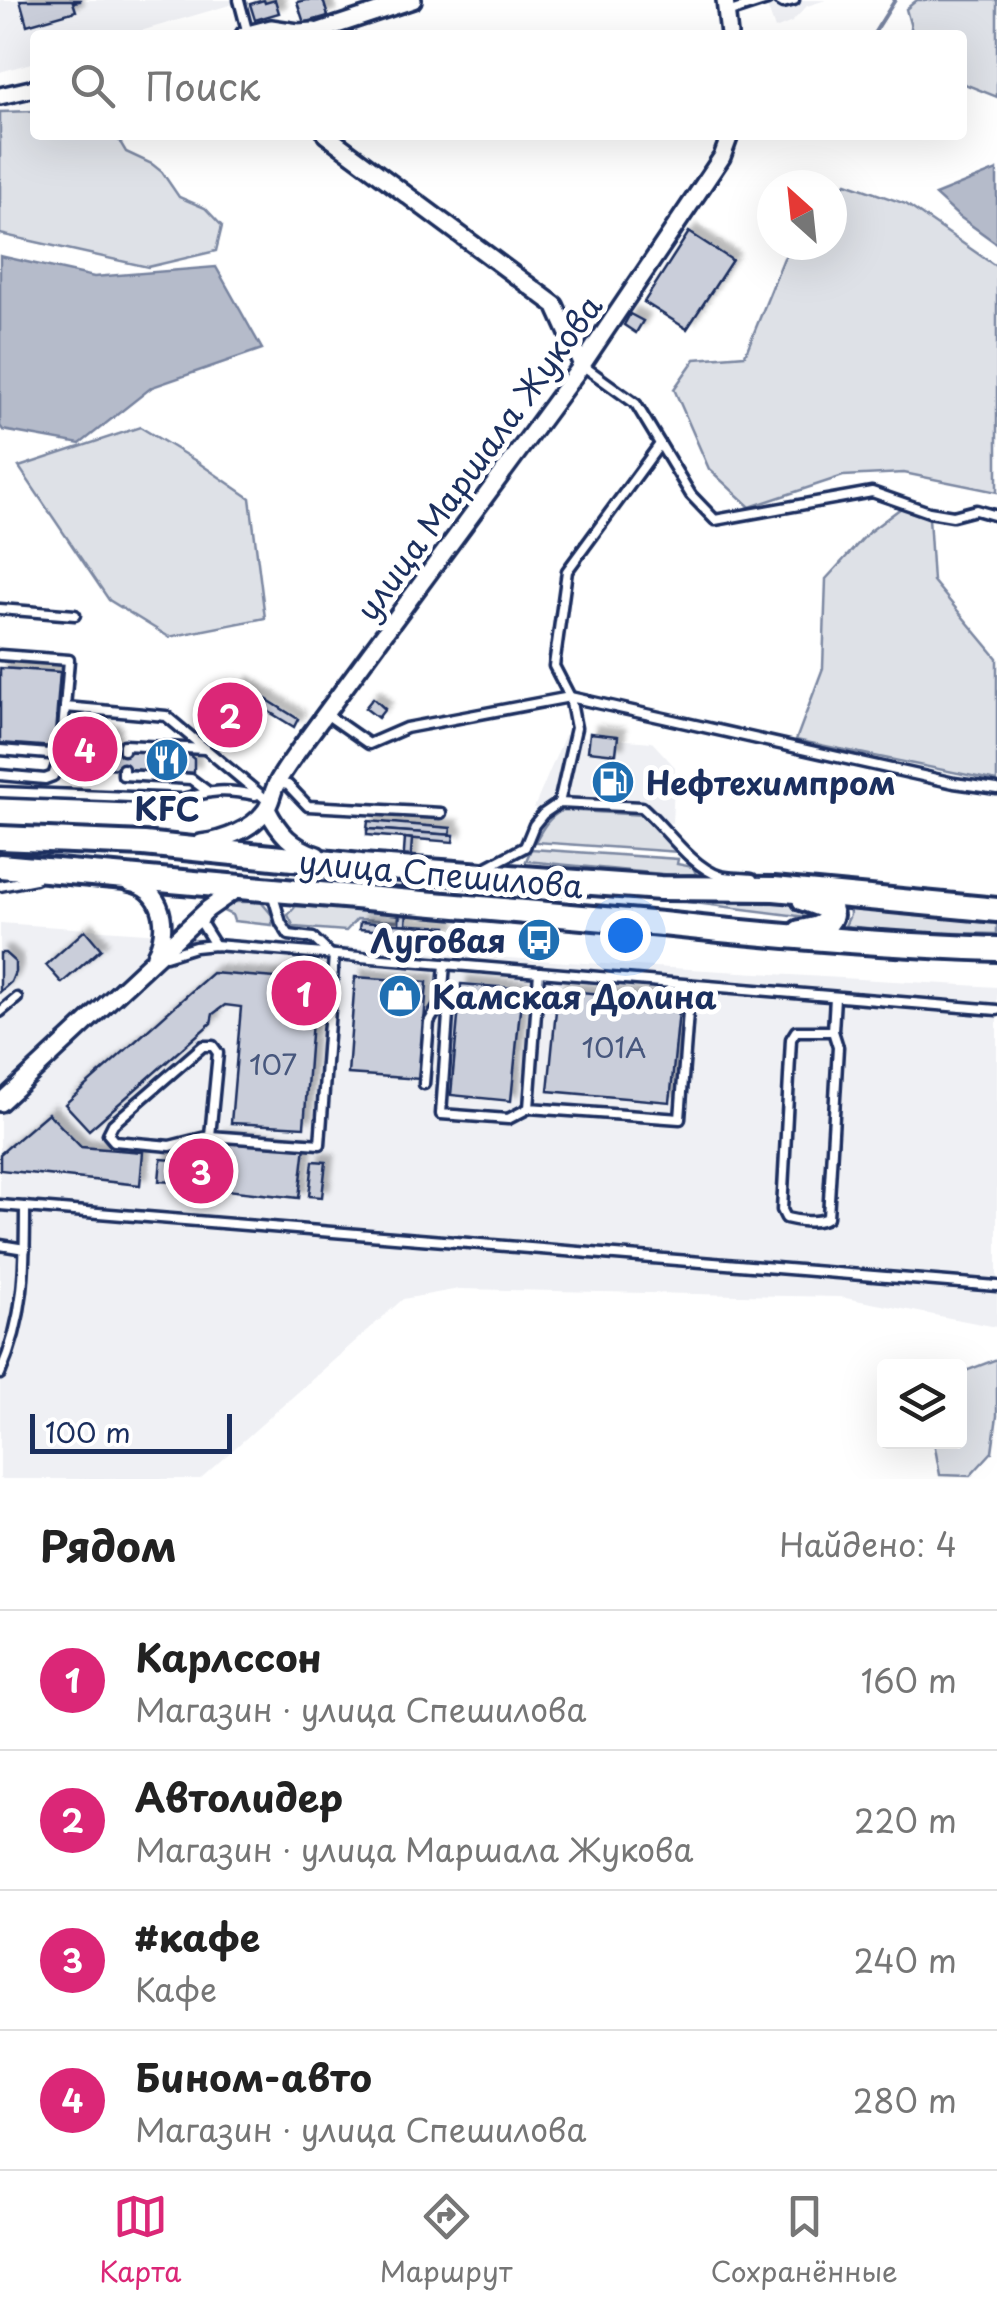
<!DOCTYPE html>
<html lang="ru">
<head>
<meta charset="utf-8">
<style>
	:root { --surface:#fff; --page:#f2f2f2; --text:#222; --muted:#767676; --line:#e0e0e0; --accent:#db2777 }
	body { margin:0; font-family:"Playpen Sans",sans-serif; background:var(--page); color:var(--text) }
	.controls { position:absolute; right:30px; bottom:30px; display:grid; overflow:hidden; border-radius:10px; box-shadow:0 10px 40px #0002 }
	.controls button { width:90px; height:90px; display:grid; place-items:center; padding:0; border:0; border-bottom:2px solid var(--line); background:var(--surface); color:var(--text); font:50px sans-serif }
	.compass { position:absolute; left:757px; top:170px; width:90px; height:90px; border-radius:50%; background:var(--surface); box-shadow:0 10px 40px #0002; rotate:333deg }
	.scale { position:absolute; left:30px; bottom:25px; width:202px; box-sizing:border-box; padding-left:10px; border:5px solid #1b2f5e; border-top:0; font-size:28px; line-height:35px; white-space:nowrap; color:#1b2f5e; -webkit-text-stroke:8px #fff; paint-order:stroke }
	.you { position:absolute; left:625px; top:935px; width:35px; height:35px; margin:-25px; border:8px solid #fff; border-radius:50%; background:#1a73e8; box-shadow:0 0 0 15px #1a73e833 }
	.badge { display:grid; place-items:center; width:65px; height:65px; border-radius:50%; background:var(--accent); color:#fff; font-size:32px; font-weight:700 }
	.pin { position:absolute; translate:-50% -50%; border:5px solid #fff; box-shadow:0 2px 10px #0006 }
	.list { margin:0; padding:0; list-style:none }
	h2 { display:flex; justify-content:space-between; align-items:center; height:130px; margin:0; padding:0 40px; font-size:42px }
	h2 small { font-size:32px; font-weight:400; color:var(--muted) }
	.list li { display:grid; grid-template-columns:65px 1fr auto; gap:30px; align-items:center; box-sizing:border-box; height:140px; padding:0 40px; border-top:2px solid var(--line) }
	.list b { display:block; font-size:38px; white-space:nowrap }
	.list p { margin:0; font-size:32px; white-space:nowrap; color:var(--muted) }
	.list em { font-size:32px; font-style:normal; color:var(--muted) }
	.icon { flex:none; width:55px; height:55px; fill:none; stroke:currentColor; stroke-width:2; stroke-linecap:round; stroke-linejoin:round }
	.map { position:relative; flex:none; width:997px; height:1479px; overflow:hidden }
	.search { position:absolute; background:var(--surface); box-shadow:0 10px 40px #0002; left:30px; right:30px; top:30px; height:110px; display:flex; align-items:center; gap:25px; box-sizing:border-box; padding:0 35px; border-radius:10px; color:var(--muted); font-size:38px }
	.sheet { height:690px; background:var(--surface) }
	nav { display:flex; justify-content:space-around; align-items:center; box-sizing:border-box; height:140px; border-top:2px solid var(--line); background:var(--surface); font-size:28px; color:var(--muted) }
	nav a { display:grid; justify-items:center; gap:5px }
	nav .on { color:var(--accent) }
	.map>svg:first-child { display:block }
	.built { fill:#eff0f4 }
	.green { fill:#dee1e7; stroke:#7c88a2; stroke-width:2.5 }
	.water { fill:#b5bbca; stroke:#77839f; stroke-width:2.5 }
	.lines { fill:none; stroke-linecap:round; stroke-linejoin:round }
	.stream { stroke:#77839f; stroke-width:4 }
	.building { fill:#caceda; stroke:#1b2f5e; stroke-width:2.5; filter:url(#shadow) }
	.lane-casing { stroke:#1b2f5e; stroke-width:15 }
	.street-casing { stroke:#1b2f5e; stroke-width:22 }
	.primary-casing { stroke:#1b2f5e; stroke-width:30 }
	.lane { stroke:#fff; stroke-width:8 }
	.street { stroke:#fff; stroke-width:15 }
	.primary { stroke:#fff; stroke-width:22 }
	.labels { text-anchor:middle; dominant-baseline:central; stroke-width:10; stroke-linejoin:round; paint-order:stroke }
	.number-label { font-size:28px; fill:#47577d }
	.street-label { font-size:32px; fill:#1b2f5e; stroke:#fff }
	.poi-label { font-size:32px; font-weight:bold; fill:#1b2f5e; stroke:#fff; text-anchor:start }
</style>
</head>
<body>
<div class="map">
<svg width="997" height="1479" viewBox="0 0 997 1479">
	<defs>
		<filter id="shadow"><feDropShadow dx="7" dy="-7" stdDeviation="2.5" flood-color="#0004"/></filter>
	</defs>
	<rect width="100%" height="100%" fill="#fff"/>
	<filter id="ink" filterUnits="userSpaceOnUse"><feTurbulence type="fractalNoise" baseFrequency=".01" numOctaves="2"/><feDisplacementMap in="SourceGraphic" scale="20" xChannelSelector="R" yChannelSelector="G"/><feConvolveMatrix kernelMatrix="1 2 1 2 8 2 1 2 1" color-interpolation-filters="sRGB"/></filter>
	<g filter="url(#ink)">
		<g class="built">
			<path d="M0,0h247l-120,35h-92v27l-35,10z"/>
			<path d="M765,0h61l-19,6 -15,16 -17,7z"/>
			<path d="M565,735l87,7 23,25 -3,56 -138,-15z"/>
			<path d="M0,923l568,39 429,25v340l-157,-30 -381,-8 -56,10 -203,180h-200z"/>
		</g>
		<g class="green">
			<path d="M917,0h80v97l-35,-14v-48h-49l-7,-26z"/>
			<path d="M35,111v24h81l10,17 26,12 10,8 17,25 26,11 17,18 -6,25 -68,16 -148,-33v-122z"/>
			<path d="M846,183l60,21 91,63v225l-93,-19 -61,3 -93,31 -41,-38 -35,-80 21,-30 50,-4 39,-97 11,-13h37v-45z"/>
			<path d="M140,427l56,34 54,37 15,120 -96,19 -60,-37 -90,-133z"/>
			<path d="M901,508l28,9 4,64 64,77v123l-201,-41 27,-72 3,-89 43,-47z"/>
			<path d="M563,810l80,5 37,37 -145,-10c8,-15 13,-24 28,-32z"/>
			<path d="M531,849l147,10 -1,5 16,3 3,7 -24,1 -146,-14z"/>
			<path d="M233,902h28l11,13v10l-38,-4 -2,-6 -13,-6z"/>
			<path d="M687,902l98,1 29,5 2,4 -4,5h-6z"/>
			<path d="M849,903l148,16v15l-87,-2 -65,-6 5,-11z"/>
			<path d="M296,906l103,6 -1,9 -41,-2 -11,12 -52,-4 -6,-12z"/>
			<path d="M997,1359v57l-5,36 -22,24 -30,-1 -6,-33h26v-69z"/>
		</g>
		<g class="water">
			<path d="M997,170v72l-1,1 -39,-28 -22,-20z"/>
			<path d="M0,256l94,21 122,-10 46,82 -110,38 -72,57 -77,-14 -3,-4z"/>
		</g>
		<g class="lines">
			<path class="stream" d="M873,35l22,-35"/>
		</g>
		<g class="building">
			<path d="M20,0h60v1l-7,1 3,9 -49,14z"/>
			<path d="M264,0l1,3 10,-3 4,13 -24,7 -5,-16z"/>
			<path d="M306,0h17l5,16 -24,7 -7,-21z"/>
			<path d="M689,232l43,28 -45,69 -43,-27z"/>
			<path d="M630,314l13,7 -7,12 -12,-8z"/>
			<path d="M0,668l60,4 -6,75 -54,-4z"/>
			<path d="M242,684l56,35 -4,8 -46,-28 -15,24 -11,-6z"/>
			<path d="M373,698l12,11 -7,9 -13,-10z"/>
			<path d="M72,731l42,2 -1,16 75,5 6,5v14l-124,-7z"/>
			<path d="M590,733l28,3 -2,18 -28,-3z"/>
			<path d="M368,821l83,7 -1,7 -83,-6z"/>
			<path d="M367,829l87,6 -1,7 -86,-7z"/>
			<path d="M405,838l7,1 -6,86 -7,-1z"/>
			<path d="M360,922l87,5v8l-88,-6z"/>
			<path d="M85,930l16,19 -39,34 -16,-18z"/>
			<path d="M384,931l45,3 -1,8 -45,-3z"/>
			<path d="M0,953h5l10,9v10l-4,10 -11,10z"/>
			<path d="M212,973l103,8 -11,146 -73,-4 10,-116 -16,-2 -12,9 -2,9 -122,107 -24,-26z"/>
			<path d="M355,977l72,5 -7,97 -72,-5z"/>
			<path d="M461,984l61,5 -11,112 -60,-6z"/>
			<path d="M558,990l122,11 -10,101 -122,-11z"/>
			<path d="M48,1113l33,34 62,5 -3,33 -140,-15v-16z"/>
			<path d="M219,1137l86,9 -6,52 -100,-11 3,-37z"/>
			<path d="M161,1159l12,1 -1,22 -13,-1z"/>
			<path d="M313,1161l13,1 -4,35 -13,-1z"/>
		</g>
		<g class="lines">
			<g class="lane-casing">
				<g id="lane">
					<path d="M239,0l9,34"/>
					<path d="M778,0l5,3 11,-3"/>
					<path d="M727,13l40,-13"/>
					<path d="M582,365l54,39 55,91 24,25 157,-28 57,20 24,4 23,-6 21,6"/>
					<path d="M0,609l75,6"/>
					<path d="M0,655l69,5 -8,95 -8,21 -8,3 -45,-4"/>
					<path d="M65,707l101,9 103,86"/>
					<path d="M326,714l43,30 37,-16 164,-31 384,86 43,6"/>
					<path d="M0,750l61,5"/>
					<path d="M124,750v-5l81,4"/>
					<path d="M123,769v6l68,4 16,12"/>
					<path d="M276,783l12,2 20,21 133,7"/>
					<path d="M0,792l183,7c28,-9 43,-10 72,-4"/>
					<path d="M559,803l17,-75 -6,-31 -16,-31 13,-95 93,-127"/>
					<path d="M487,867l38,-20 9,-22 9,-11 16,-11 83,4c23,20 49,60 78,69 10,3 22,1 32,3"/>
					<path d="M0,886l35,-7"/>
					<path d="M273,896l8,27 8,12 24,3 17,16"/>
					<path d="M204,919l-2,5 13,21"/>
					<path d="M166,956l29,-9 20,-2 782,65"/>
					<path d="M539,972l-10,136 151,11 10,-134"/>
					<path d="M442,1001l6,14 -7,99 67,5 21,-11"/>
					<path d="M0,1012l17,-14"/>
					<path d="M833,1031l5,16 -10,170c-10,7 -30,4 -42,1l-4,-8 9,-171 5,-8h37l2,-34"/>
					<path d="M203,1046h10l5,7 -8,83 -40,10 -56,-5 -6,-7 5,-10z"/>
					<path d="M424,1084l5,-62 13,-21 3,-37"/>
					<path d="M210,1136l110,8 14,-189"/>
					<path d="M0,1205l997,81"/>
					<path d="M0,1245l25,4"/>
					<path d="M0,1374c25,-57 25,-107 25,-167"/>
				</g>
			</g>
			<g class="street-casing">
				<g id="street">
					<path d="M725,0l4,35"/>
					<path d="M244,35l27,-7 27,4 16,-1"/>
					<path d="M307,35l106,-35"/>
					<path d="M0,96l35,-8"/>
					<path d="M326,135l229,170 27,60"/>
					<path d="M267,809c12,24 25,38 50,46"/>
					<path d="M201,843c23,-3 50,-13 64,-32 7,-9 7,-21 13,-30 8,-14 18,-27 28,-41l276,-375 140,-208 8,-22"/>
					<path d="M129,883c35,6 41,45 26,72"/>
					<path d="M0,1103l208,-194 30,-21"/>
				</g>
			</g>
			<g class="primary-casing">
				<g id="primary">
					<path d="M0,838l144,6 217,22 299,22 114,1 223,21"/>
					<path d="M0,866l662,58c111,12 222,21 335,25"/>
					<path d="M800,932c12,-2 27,-4 31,-17l-2,-7 -25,-9"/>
				</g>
			</g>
			<use href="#lane" class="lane"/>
			<use href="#street" class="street"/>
			<use href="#primary" class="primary"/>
		</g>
	</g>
	<defs>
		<g id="restaurant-disc" transform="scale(2.25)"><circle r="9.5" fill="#1f6fb2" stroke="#fff"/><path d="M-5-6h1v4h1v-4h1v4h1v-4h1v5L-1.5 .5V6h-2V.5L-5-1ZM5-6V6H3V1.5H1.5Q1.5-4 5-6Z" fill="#fff"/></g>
		<g id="fuel-disc" transform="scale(2.25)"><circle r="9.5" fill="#1f6fb2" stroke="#fff"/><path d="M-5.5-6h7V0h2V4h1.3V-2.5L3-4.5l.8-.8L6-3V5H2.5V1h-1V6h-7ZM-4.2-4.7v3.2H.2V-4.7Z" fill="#fff"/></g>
		<g id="bus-disc" transform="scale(2.25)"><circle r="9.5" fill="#1f6fb2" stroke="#fff"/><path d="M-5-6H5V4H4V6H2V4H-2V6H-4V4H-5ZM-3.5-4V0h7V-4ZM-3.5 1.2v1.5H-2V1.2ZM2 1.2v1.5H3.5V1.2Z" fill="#fff"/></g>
		<g id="shop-disc" transform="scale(2.25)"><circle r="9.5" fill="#1f6fb2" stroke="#fff"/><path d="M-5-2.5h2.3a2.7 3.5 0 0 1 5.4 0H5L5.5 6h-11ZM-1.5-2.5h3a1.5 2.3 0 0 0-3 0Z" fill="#fff"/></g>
	</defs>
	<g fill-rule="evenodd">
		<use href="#restaurant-disc" x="167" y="760"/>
		<use href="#fuel-disc" x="613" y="782"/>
		<use href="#bus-disc" x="539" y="940"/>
		<use href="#shop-disc" x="400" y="996"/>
	</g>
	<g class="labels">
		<g class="number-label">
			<text x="614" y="1046">101А</text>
			<text x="273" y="1063">107</text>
		</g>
		<g class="street-label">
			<text transform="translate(478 457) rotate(-54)">улица Маршала Жукова</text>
			<text transform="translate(441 873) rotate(5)">улица Спешилова</text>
		</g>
		<g class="poi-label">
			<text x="646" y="782">Нефтехимпром</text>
			<text x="167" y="808" text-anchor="middle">KFC</text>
			<text x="506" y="940" text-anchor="end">Луговая</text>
			<text x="432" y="996">Камская Долина</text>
		</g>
	</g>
</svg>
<div class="controls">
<button><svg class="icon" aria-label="layers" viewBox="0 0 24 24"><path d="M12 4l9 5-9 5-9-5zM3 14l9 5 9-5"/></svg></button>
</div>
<svg class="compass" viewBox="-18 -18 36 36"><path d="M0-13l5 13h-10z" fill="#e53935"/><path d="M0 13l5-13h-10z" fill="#767676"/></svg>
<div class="scale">100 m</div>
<div class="you"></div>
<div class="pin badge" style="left:304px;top:993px">1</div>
<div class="pin badge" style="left:230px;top:715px">2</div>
<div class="pin badge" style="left:201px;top:1171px">3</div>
<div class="pin badge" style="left:85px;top:749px">4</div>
<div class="search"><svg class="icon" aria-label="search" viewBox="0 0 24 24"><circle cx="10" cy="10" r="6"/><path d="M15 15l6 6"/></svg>Поиск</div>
</div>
<section class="sheet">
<h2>Рядом<small>Найдено: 4</small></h2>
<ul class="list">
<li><span class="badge">1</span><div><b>Карлссон</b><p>Магазин · улица Спешилова</p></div><em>160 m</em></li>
<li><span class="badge">2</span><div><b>Автолидер</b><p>Магазин · улица Маршала Жукова</p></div><em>220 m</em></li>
<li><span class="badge">3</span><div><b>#кафе</b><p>Кафе</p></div><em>240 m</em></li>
<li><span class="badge">4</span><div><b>Бином-авто</b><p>Магазин · улица Спешилова</p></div><em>280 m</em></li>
</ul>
</section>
<nav>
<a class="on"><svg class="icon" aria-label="map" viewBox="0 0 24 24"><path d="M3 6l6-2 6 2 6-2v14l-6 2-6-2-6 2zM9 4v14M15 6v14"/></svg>Карта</a>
<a><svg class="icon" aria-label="directions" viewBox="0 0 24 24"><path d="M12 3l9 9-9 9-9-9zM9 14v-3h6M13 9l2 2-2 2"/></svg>Маршрут</a>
<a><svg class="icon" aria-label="saved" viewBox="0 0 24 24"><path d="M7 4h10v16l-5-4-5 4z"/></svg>Сохранённые</a>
</nav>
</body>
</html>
